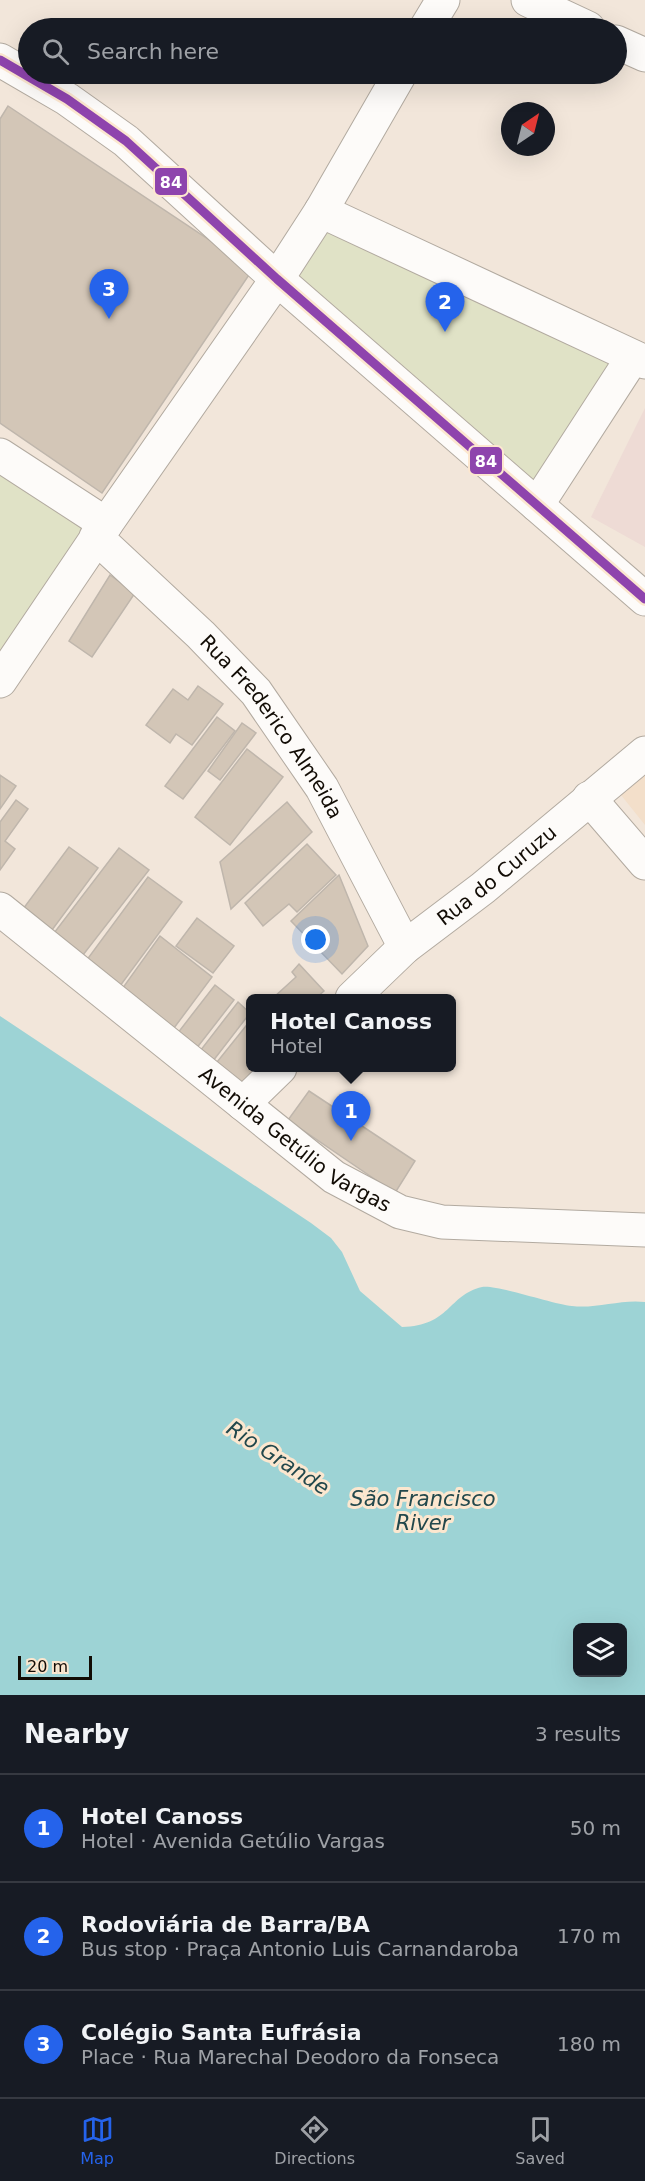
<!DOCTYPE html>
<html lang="en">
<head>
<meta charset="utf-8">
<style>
	:root { --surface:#171b24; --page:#242831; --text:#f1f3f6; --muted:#9ea1a6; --line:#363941; --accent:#2563eb }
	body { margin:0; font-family:"DejaVu Sans",sans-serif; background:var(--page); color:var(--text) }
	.controls { position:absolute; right:18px; bottom:18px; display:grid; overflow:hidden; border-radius:9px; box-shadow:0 6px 24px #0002 }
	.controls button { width:54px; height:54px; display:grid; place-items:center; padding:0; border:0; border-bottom:2px solid var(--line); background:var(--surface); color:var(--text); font:30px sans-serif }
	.compass { position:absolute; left:501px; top:102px; width:54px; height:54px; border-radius:50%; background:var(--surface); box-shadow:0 6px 24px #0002; rotate:35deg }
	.scale { position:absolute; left:18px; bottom:15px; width:74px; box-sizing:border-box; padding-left:6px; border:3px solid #120c05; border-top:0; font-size:16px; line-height:21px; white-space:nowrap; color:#120c05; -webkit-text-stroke:4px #fce7cf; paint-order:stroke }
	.you { position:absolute; left:316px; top:940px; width:21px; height:21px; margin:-15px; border:4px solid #fff; border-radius:50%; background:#1a73e8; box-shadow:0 0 0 9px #1a73e833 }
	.badge { display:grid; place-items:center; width:39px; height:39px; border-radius:50%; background:var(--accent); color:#fff; font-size:20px; font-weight:700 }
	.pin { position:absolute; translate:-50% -50px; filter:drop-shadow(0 2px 3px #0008) }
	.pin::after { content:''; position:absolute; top:32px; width:21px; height:18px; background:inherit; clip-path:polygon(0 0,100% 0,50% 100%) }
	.popup { position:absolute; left:246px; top:994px; width:210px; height:78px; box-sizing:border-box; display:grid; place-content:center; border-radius:9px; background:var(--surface); filter:drop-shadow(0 2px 4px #0005); font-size:20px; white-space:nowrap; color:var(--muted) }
	.popup b { font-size:22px; color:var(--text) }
	.popup::after { content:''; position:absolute; left:50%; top:100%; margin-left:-12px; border:12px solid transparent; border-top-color:var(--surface) }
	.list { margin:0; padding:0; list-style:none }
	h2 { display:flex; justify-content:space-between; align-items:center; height:78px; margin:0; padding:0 24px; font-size:26px }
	h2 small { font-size:20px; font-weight:400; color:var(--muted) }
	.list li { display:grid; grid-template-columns:39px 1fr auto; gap:18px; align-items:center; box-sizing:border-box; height:108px; padding:0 24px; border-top:2px solid var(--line) }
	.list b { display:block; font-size:22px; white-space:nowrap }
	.list p { margin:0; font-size:20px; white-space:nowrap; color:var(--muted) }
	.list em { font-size:20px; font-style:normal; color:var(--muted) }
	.icon { flex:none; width:33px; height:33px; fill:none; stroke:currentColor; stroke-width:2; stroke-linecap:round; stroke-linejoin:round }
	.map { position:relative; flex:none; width:645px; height:1695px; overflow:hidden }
	.search { position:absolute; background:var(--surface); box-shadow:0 6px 24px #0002; left:18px; right:18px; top:18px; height:66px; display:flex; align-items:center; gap:15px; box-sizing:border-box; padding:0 21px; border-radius:33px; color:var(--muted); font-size:22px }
	.sheet { height:402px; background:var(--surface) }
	nav { display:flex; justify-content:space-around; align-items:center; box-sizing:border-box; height:84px; border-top:2px solid var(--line); background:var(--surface); font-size:16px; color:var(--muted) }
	nav a { display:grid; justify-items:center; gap:3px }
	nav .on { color:var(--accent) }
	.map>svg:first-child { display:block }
	.commercial { fill:#eedbd5 }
	.built { fill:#f3dfca }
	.green { fill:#e0e2c6 }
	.water { fill:#9dd3d5; fill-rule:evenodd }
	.building { fill:#d3c6b7; stroke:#bfb6ac; stroke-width:1.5 }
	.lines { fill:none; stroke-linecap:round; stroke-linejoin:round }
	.minor-casing { stroke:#b2aaa0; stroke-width:35 }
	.major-casing { stroke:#b2aaa0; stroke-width:35 }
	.minor { stroke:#fdfbf9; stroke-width:33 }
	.major { stroke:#fdfbf9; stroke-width:33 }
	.bus-1-casing { stroke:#fce7cf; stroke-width:14 }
	.bus-1 { stroke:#8e44ad; stroke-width:9 }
	.labels { text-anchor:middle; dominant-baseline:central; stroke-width:6; stroke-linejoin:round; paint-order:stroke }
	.street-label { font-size:20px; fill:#120c05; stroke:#fce7cf }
	.water-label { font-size:21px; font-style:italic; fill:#22484c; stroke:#fce7cf }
	.line-badge { stroke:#fce7cf; stroke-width:2 }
	.badge-label { font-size:16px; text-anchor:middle; font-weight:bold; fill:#fff }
</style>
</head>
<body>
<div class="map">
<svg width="645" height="1695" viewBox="0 0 645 1695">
	<rect width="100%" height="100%" fill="#f2e6da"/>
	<path class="commercial" d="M645,408v139l-54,-30z"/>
	<path class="built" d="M645,768v57l-28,-35z"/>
	<g class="green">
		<path d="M321,211l312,146 -96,148 -260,-226z"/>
		<path d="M0,460l97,64 -97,144z"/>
	</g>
	<path class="water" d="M0,1016l311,207 20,15 11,14 18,39 42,36c48,-1 46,-32 80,-40 13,-3 70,17 90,19 24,3 49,-7 73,-4v393h-645zM578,1628h44v44h-44z"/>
	<g class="building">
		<path d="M8,106l245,163 -151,224 -102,-70v-304z"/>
		<path d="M110,575l25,18 -43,64 -23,-16z"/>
		<path d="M198,686l25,18 -31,41 -16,-11 -6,9 -24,-18 27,-36 15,11z"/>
		<path d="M217,717l18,14 -52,68 -18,-13z"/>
		<path d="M242,723l14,10 -36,47 -12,-9z"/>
		<path d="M247,749l36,28 -53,68 -35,-28z"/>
		<path d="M0,775l16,11 -16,23z"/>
		<path d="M16,800l12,9 -23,32 10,8 -15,21v-48z"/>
		<path d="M287,802l25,30 -81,77 -11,-47z"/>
		<path d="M307,844l29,31 -39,37 -8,-8 -26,22 -18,-23z"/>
		<path d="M69,847l29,21 -46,62 -29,-21z"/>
		<path d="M119,848l30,22 -66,85 -29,-22z"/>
		<path d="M339,875l29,71 -26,28 -51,-53z"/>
		<path d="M148,877l34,25 -62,84 -34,-25z"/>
		<path d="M197,918l37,28 -21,27 -37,-27z"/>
		<path d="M160,936l52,41 -38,51 -52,-39z"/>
		<path d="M299,964l25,27 -8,7h-43l23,-21 -4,-5z"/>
		<path d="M215,985l19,15 -38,49 -19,-15z"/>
		<path d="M238,1002l12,11 -37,48 -13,-10z"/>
		<path d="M250,1021v47h11l-19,18 -29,-19z"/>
		<path d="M309,1091l106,70 -20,32 -107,-73z"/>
	</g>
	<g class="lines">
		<g class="minor-casing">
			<g id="minor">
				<path d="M528,0l60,28"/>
				<path d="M616,42l29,13"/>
				<path d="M0,60l67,39 59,42 151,138 368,320"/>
				<path d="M321,211l324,151"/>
				<path d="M537,505l96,-148"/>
				<path id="s1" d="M96,537l105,98 55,57 66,96 83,159"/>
				<path d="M0,681l106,-157"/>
				<path d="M589,798l56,65"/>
				<path id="s2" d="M0,909l334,268 66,35 42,10 203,8"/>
				<path id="s3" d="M352,998l53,-51 78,-59 162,-135"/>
				<path d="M243,1104l37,-36"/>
			</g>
		</g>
		<g class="major-casing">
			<g id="major">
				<path d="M426,28l17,-28"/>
				<path d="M0,455l106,69 171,-245 44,-68 79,-137"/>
			</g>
		</g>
		<use href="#minor" class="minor"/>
		<use href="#major" class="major"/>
		<g class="bus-1-casing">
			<path id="bus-1" d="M0,60l67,39 59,42 151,138 368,320"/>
		</g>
		<use href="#bus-1" class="bus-1"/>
	</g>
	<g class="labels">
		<g class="street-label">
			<text stroke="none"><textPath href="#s1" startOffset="260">Rua Frederico Almeida</textPath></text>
			<text stroke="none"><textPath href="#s3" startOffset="190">Rua do Curuzu</textPath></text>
			<text stroke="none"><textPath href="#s2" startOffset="375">Avenida Getúlio Vargas</textPath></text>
		</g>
		<g class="water-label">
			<text transform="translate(278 1458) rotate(33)">Rio Grande</text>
			<text x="423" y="1499">São Francisco<tspan x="423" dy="24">River</tspan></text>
		</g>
	</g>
	<g class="line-badge">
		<rect x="154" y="167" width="34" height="29" rx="6" fill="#8e44ad"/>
		<rect x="469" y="446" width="34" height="29" rx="6" fill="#8e44ad"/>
	</g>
	<g class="badge-label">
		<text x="171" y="188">84</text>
		<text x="486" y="467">84</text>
	</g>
</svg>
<div class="controls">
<button><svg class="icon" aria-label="layers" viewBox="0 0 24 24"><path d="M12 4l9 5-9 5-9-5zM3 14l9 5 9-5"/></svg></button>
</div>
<svg class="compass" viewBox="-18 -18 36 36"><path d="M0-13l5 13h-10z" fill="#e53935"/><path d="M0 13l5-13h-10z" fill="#9ea1a6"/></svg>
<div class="scale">20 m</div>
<div class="you"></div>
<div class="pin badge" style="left:351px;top:1141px">1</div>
<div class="popup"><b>Hotel Canoss</b>Hotel</div>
<div class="pin badge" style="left:445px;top:332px">2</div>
<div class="pin badge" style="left:109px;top:319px">3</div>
<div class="search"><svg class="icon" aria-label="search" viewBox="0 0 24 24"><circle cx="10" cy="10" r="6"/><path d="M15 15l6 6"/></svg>Search here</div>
</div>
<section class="sheet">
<h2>Nearby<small>3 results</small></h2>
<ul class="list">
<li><span class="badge">1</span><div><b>Hotel Canoss</b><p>Hotel · Avenida Getúlio Vargas</p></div><em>50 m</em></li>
<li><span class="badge">2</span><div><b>Rodoviária de Barra/BA</b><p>Bus stop · Praça Antonio Luis Carnandaroba</p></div><em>170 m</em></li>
<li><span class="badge">3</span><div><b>Colégio Santa Eufrásia</b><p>Place · Rua Marechal Deodoro da Fonseca</p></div><em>180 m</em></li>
</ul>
</section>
<nav>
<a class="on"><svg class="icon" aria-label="map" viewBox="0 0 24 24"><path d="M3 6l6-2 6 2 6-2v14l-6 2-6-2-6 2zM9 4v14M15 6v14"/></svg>Map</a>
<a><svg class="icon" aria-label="directions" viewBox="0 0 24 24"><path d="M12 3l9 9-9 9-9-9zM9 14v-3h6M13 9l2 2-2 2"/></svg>Directions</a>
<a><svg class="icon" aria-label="saved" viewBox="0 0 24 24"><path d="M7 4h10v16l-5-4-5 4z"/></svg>Saved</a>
</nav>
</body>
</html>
